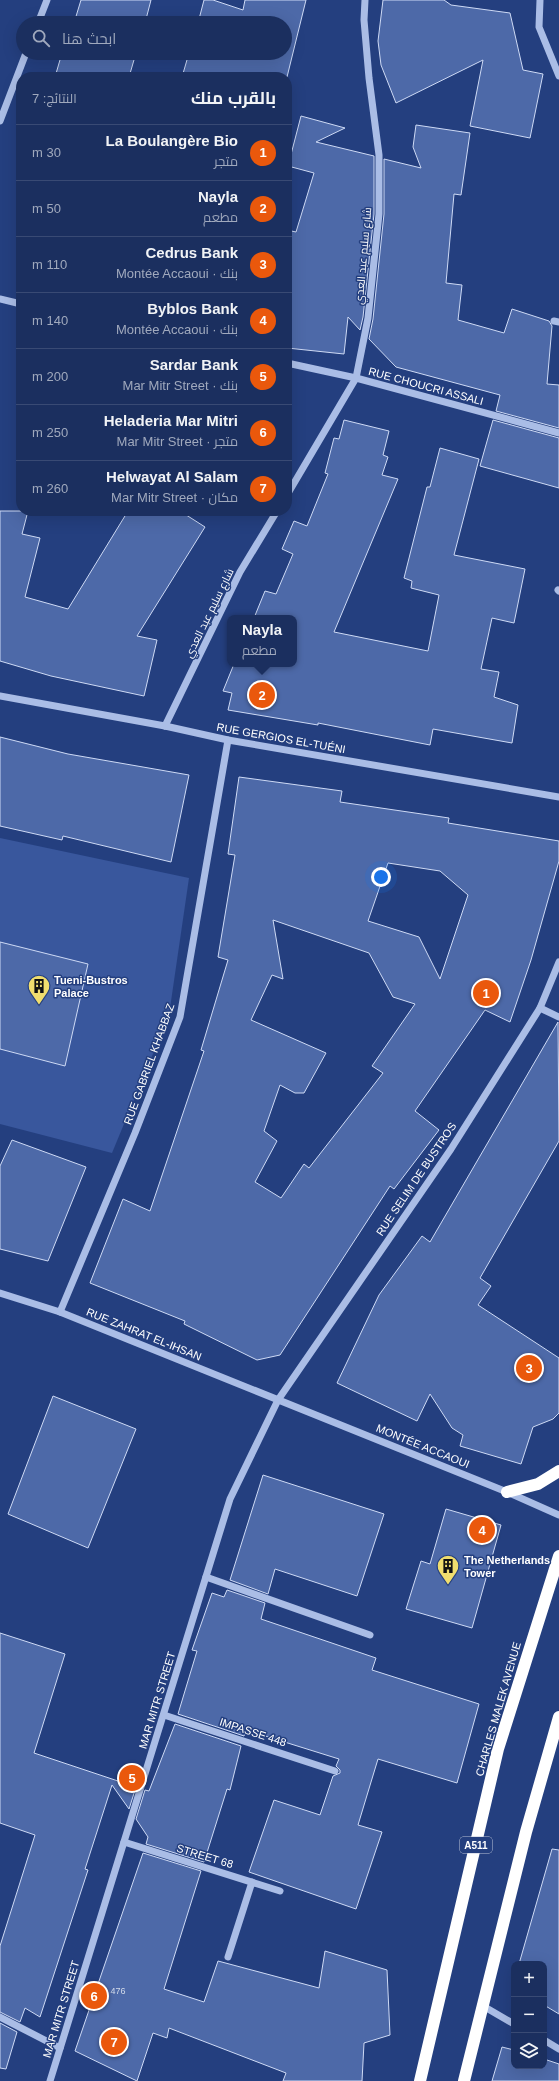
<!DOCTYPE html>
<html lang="ar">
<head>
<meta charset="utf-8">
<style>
	:root { --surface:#1b2f5f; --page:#283b68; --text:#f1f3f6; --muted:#a0a9bd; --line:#394a74; --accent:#ea580c }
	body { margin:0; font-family:Arial,Cairo,sans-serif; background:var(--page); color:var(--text); direction:rtl }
	.controls { position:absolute; right:12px; bottom:12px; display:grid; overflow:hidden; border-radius:8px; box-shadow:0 4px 16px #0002 }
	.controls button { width:36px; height:36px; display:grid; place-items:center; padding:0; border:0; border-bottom:1px solid var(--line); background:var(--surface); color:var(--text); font:20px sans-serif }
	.you { position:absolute; left:381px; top:877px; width:14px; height:14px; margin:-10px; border:3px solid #fff; border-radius:50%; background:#1a73e8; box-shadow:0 0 0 6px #1a73e833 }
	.badge { display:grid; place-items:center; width:26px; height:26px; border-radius:50%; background:var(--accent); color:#fff; font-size:13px; font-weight:700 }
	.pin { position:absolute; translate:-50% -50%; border:2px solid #fff; box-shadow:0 1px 4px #0006 }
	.popup { position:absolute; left:227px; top:615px; width:70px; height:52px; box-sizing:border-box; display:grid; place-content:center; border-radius:8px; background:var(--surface); filter:drop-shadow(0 1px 3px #0005); font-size:13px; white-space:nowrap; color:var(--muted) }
	.popup b { font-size:15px; color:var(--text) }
	.popup::after { content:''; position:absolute; left:50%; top:100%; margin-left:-8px; border:8px solid transparent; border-top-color:var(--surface) }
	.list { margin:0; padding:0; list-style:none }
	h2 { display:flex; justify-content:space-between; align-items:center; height:52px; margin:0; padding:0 16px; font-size:17px }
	h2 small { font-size:13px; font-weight:400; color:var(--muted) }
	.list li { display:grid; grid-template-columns:26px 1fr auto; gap:12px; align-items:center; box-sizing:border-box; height:56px; padding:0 16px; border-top:1px solid var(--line) }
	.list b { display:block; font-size:15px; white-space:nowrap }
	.list p { margin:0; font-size:13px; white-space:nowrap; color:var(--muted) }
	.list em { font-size:13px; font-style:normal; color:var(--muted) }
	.icon { flex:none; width:22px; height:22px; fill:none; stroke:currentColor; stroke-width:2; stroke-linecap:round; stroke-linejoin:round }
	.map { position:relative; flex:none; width:559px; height:2081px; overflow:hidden; direction:ltr }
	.search { position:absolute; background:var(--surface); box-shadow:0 4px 16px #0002; left:16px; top:16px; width:276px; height:44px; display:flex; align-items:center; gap:10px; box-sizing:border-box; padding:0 14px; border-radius:22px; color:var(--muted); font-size:15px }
	.panel { position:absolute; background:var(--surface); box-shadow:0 4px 16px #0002; left:16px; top:72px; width:276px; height:444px; border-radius:16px; direction:rtl }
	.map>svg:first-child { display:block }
	.green { fill:#39579d }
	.building { fill:#4d69a8; stroke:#cedaf5; fill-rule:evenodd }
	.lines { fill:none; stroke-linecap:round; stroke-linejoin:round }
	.minor { stroke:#aabde6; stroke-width:7 }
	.highway { stroke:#fff; stroke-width:12 }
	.labels { text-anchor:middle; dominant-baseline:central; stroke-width:3; stroke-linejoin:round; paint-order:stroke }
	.number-label { font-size:9px; fill:#d2dae9 }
	.shield { fill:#243f7f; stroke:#bdc5d9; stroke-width:1 }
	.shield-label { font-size:10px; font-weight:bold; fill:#fff }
	.street-label { font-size:11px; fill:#fff; stroke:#243f7f }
	.poi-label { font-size:11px; font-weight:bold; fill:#fff; stroke:#243f7f; text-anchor:start }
</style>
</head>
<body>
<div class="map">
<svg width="559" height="2081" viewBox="0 0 559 2081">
	<rect width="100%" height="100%" fill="#243f7f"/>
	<path class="green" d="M0,838l189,40 -20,137 -57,138 -112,-29z"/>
	<g class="building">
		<path d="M81,0h70l-6,23h-71z"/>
		<path d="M204,0h9l30,10 2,-10h61l-19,77h-105l7,-24h96v-30h-87z"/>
		<path d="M383,0h61l7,5 59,8 13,57 20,4 -13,64 -60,-12 13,-66 -87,43 -15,-38 -3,-24z"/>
		<path d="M62,53h74l-7,24h-74z"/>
		<path d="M301,116l44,12 -29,14 58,14v58l-11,103 -3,13 -12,-13 -4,37 -57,-6v-118l9,2 18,-59 -26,-7z"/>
		<path d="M416,125l54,8 -9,62 -7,-1 -8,89 16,2 -4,35 46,13 8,-24 37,12 3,5 -5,58 12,1v43l-63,-17 4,-16 -104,-28 -27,-28 4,-20 11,-105v-55l37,9 -8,-21z"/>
		<path d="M344,420l45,11 -6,24 5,2 -6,18 16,4 -64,153 94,19 11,-56 -28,-7 1,-7 -8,-3 23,-91h3l10,-39 39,11 -25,96 71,14 -11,54 -22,-5 -11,51 18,3 -5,25 24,8 -6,38 -79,-14 -3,16 -112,-22v2l-90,-15 4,-17 -9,-2 11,-27h60v-46h-40l11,-27 11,3 17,-40 -11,-5 12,-28 13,5 21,-52 -3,-1 9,-35 5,1z"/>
		<path d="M493,420l66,18v50l-79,-22z"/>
		<path d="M0,511h28l-6,23 18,4 -15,59 43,12 60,-98h52l25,16 -68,109 20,4 -13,56 -93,-20 -51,-15z"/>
		<path d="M0,737l68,17 121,21 -18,87 -108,-26 -1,4 -62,-14z"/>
		<path d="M239,777l103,14 -2,11 109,16 -1,5 111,18v20l-28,99 -21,62 -25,-12 -70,101 24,19 -45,59 -4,-3 -110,169 -23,5 -73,-36 1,-3 -95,-38 33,-84 27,12 54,-160 -3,-1 27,-90 -10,-3 17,-102 -7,-1zM388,863l52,8 28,24 -28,84 -21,-42 -51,-16zM273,920l96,33 24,44 22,7 -43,62 11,7 -74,95 -5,-4 -23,34 -26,-16 22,-41 -13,-10 16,-46 15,8h9l22,-40 -75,-33 21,-45 11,4z"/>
		<path d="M0,942l88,22 -23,102 -65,-17z"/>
		<path d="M558,1022l1,119 -79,137 11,8 -13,19 81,53v55l-6,6 -20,8 -12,37 -61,-18 3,-11 -11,-7 -22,-34 -13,27 -80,-38 42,-88 43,-59 8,6z"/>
		<path d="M12,1140l74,27 -38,94 -48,-12v-83z"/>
		<path d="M53,1396l83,33 -48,119 -80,-34z"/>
		<path d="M263,1475l121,39 -27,82 -82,-27 -7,25 -38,-14z"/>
		<path d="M446,1509l55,16 -29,103 -66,-19 15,-48 9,3z"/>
		<path d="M227,1590l38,13 -4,16 115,39 -4,12 107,34 -22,79 -79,-24 -20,66 24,7 -26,77 -107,-37 25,-72 46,15 13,-39 7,-3v-3l-4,-4 3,-7 -93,-29 -2,6 -66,-22 19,-63 -5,-1 20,-57 12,4z"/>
		<path d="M0,1633l65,21 -31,99 102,34 -7,22 -17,-24 -27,84 3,1 -48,147 -15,-9 -5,14 -20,-10v-66l35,-111 -35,-12z"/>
		<path d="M175,1724l66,22 -11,44 -3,-1 -23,73 -58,-18 2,-7 -12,-18 9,-29 4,1z"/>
		<path d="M552,1849l7,1v164l-15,-9v-41h-25z"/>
		<path d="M143,1853l58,18 -37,118 40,13 14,-41 101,27 6,-37 62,19 3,65 -26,8 -2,38h-79l3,-8 -117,-45 -2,10 -14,-5 -16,48 -62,-30z"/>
		<path d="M0,2023l17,9 -11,37 -6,-1z"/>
		<path d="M502,2047l12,3v16h30v-7l15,5v17h-67z"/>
	</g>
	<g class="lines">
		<g class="minor">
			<path d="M540,0l-1,27 20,49"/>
			<path d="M38,23l9,-23"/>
			<path d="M0,121l26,-68"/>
			<path d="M0,299l21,5"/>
			<path d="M554,321l5,1"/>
			<path d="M287,363l69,15 203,55"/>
			<path d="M287,495l69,-117 12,-60 11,-104v-59l-10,-77 -5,-58 1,-20"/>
			<path d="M558,590l1,1"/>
			<path d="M0,696l165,30 63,14 331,57"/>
			<path d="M165,726l75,-154 37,-61"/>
			<path d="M540,1008l19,9"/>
			<path d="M0,1293l60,19 447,180 52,23"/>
			<path d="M60,1312l75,-179 45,-116 48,-277"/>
			<path d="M206,1577l164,58"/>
			<path d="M164,1715l171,56"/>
			<path d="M124,1842l156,49"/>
			<path d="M228,1957l24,-75"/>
			<path d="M483,2006l31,18"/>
			<path d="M0,2017l60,31"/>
			<path d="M544,2040l15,9"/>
			<path d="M50,2081l180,-582 48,-99 173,-251 89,-141 19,-46"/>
		</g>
		<g class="highway">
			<path d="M507,1492l31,-8 21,-13"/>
			<path d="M420,2081l78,-332 61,-193"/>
			<path d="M464,2081l62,-249 33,-115"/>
		</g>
	</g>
	<defs>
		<g id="building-pin" transform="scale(1.15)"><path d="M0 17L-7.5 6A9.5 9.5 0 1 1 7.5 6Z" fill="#f0dd6e" stroke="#243f7f"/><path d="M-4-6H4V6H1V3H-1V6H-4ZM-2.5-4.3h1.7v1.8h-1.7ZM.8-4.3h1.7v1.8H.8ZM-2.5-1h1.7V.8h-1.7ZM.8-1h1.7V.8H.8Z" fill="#111"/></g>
	</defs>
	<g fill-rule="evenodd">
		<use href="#building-pin" x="39" y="986"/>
		<use href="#building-pin" x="448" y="1566"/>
	</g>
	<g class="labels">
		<g class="number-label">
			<text x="118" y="1991">476</text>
		</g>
		<rect class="shield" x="460" y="1837" width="32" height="16" rx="3"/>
		<g class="shield-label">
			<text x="476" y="1845">A511</text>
		</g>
		<g class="street-label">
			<text transform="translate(363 256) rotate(-85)">شارع سليم عبد العدي</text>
			<text transform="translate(426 386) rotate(15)">RUE CHOUCRI ASSALI</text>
			<text transform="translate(209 613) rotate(-64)">شارع سليم عبد العدي</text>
			<text transform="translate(281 738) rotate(10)">RUE GERGIOS EL-TUÉNI</text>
			<text transform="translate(149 1064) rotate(-70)">RUE GABRIEL KHABBAZ</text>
			<text transform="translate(416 1179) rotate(-56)">RUE SELIM DE BUSTROS</text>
			<text transform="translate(144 1334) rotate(22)">RUE ZAHRAT EL-IHSAN</text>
			<text transform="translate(423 1446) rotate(22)">MONTÉE ACCAOUI</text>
			<text transform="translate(157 1700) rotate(-73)">MAR MITR STREET</text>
			<text transform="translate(498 1709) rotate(-74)">CHARLES MALEK AVENUE</text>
			<text transform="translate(253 1732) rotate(18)">IMPASSE 448</text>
			<text transform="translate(205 1856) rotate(17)">STREET 68</text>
			<text transform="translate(61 2009) rotate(-73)">MAR MITR STREET</text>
		</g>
		<g class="poi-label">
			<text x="54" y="980">Tueni-Bustros<tspan x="54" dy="13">Palace</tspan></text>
			<text x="464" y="1560">The Netherlands<tspan x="464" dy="13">Tower</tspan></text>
		</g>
	</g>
</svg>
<div class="controls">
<button>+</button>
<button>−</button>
<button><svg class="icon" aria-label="layers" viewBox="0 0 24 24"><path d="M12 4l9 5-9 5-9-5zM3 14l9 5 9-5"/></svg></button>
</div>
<div class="you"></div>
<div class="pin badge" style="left:486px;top:993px">1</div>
<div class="pin badge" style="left:262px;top:695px">2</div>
<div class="popup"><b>Nayla</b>مطعم</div>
<div class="pin badge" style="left:529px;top:1368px">3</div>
<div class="pin badge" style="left:482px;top:1530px">4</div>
<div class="pin badge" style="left:132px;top:1778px">5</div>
<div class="pin badge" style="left:94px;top:1996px">6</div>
<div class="pin badge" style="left:114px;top:2042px">7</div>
<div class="search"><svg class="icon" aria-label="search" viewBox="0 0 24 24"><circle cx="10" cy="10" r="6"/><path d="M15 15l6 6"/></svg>ابحث هنا</div>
<section class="panel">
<h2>بالقرب منك<small>النتائج: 7</small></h2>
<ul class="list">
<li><span class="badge">1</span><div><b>La Boulangère Bio</b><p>متجر</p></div><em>30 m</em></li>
<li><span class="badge">2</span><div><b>Nayla</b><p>مطعم</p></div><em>50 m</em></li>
<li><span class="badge">3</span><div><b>Cedrus Bank</b><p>بنك · Montée Accaoui</p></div><em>110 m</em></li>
<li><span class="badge">4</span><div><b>Byblos Bank</b><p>بنك · Montée Accaoui</p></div><em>140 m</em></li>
<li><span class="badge">5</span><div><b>Sardar Bank</b><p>بنك · Mar Mitr Street</p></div><em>200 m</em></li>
<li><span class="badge">6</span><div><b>Heladeria Mar Mitri</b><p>متجر · Mar Mitr Street</p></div><em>250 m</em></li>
<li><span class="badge">7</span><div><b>Helwayat Al Salam</b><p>مكان · Mar Mitr Street</p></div><em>260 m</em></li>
</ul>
</section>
</div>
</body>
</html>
